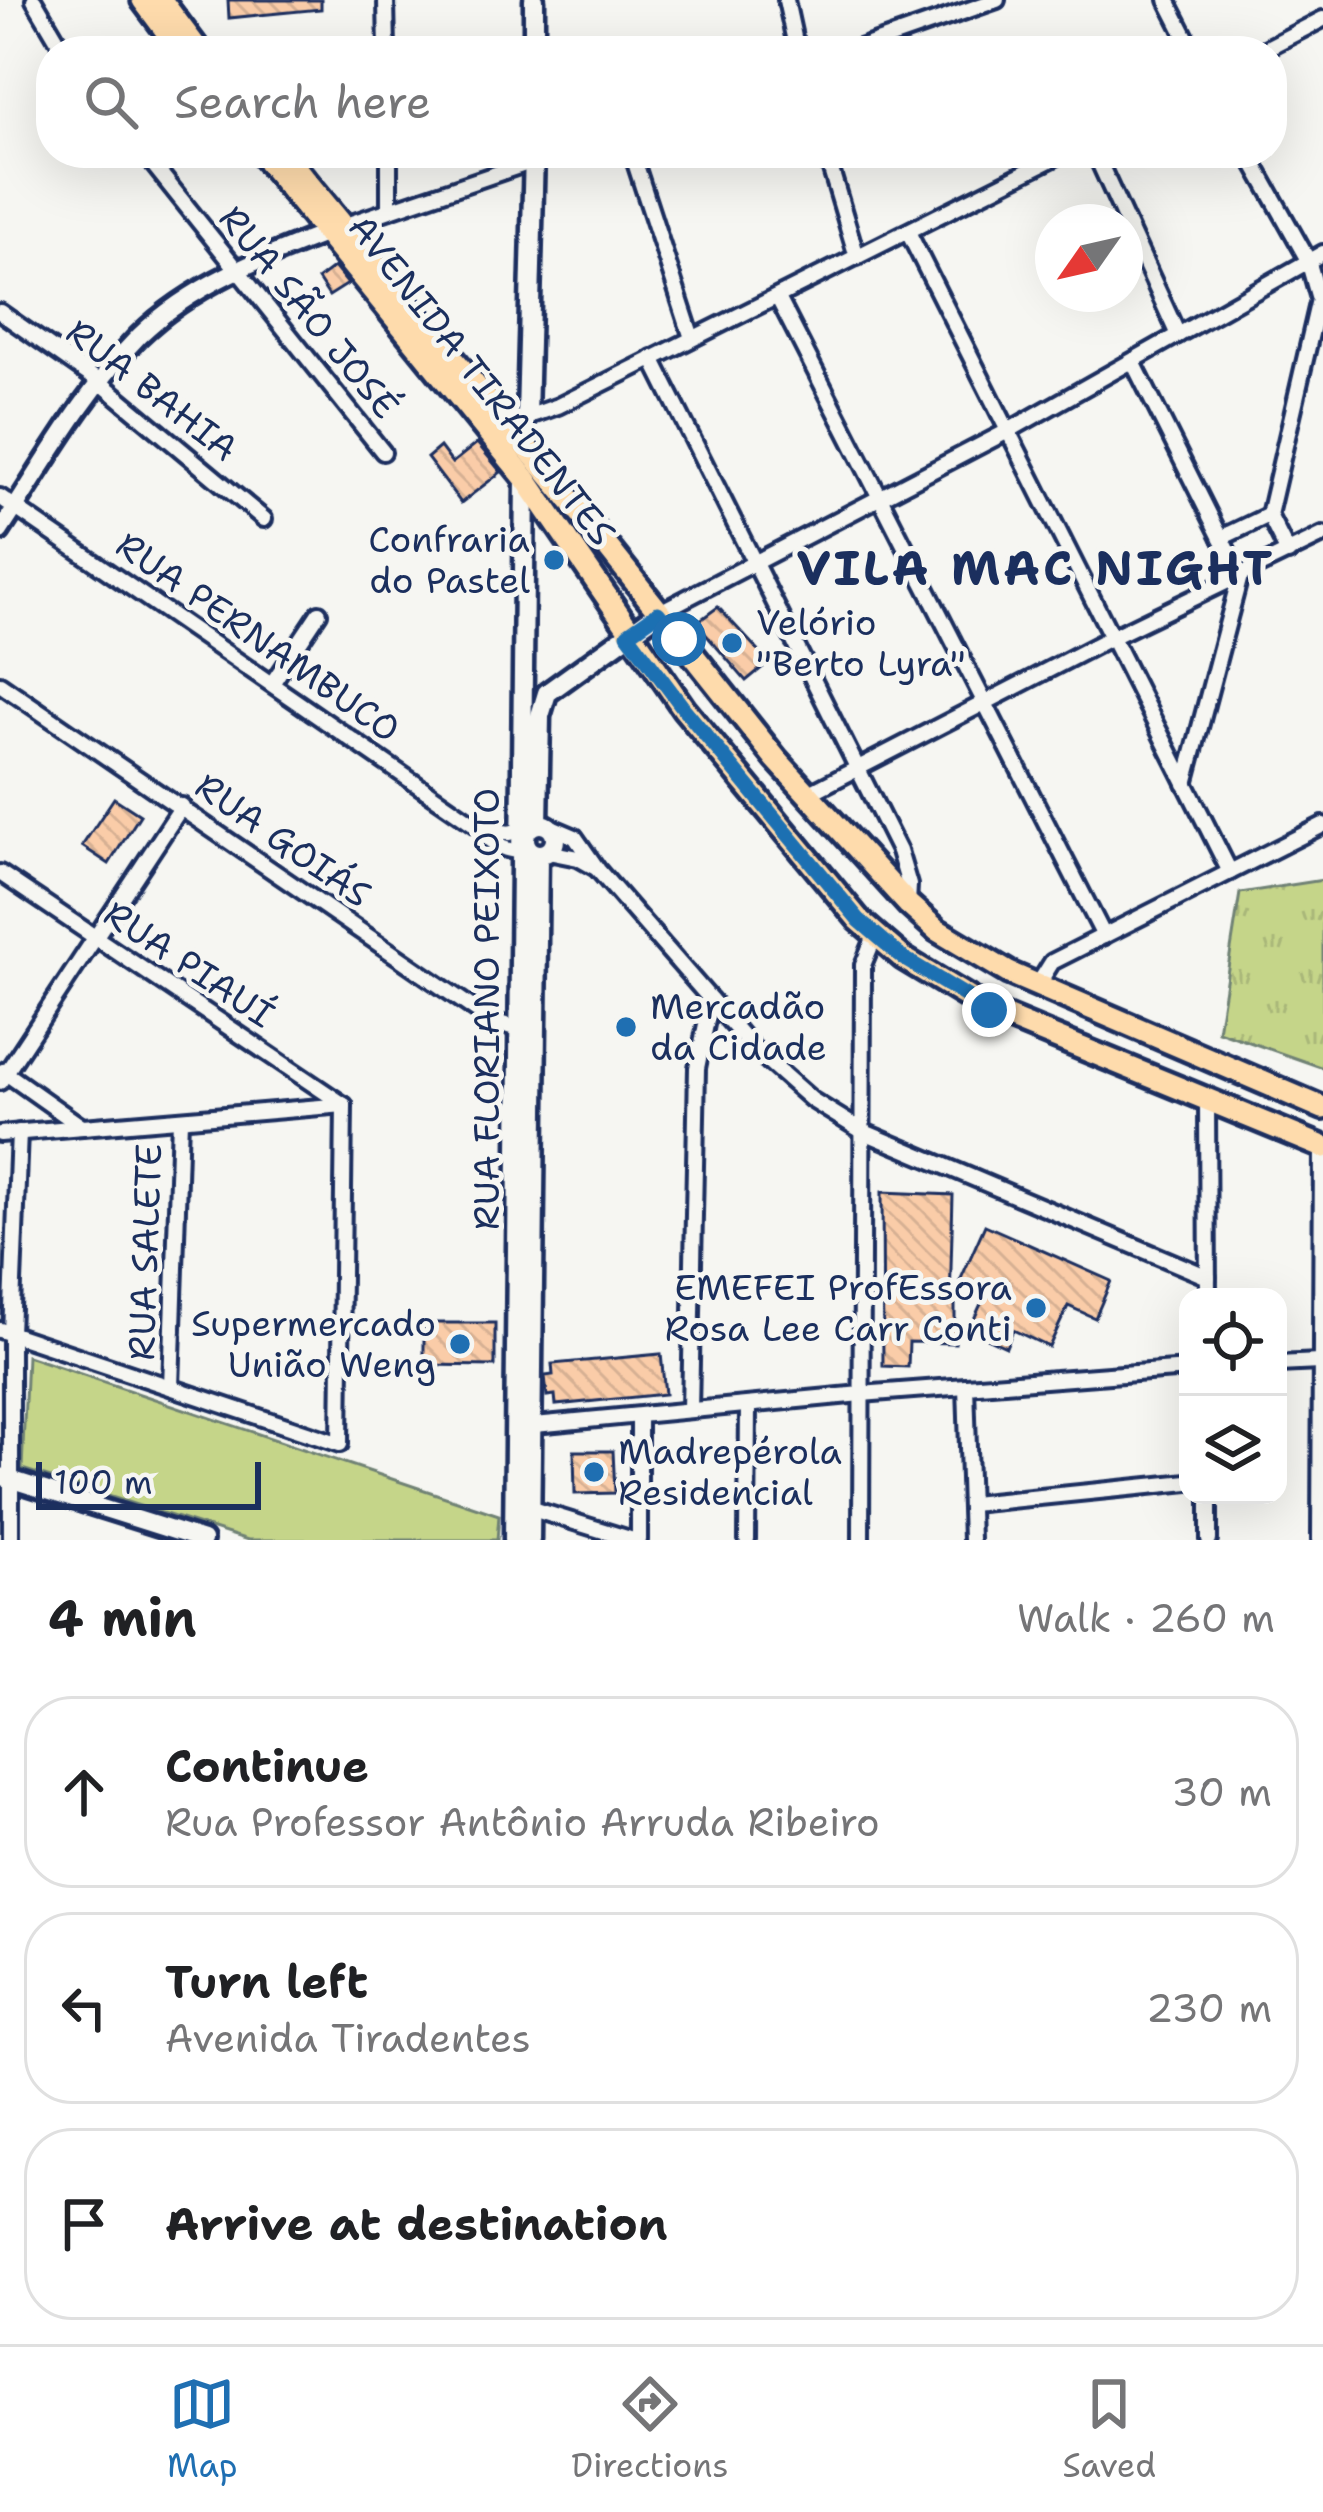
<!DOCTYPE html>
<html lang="en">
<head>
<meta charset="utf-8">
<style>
	:root { --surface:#fff; --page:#f2f2f2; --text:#202124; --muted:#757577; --line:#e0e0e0; --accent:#1f6fb2 }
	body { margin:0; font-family:"Shantell Sans",sans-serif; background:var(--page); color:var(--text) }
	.controls { position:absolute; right:36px; bottom:36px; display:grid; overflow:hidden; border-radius:24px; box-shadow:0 12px 48px #0002 }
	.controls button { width:108px; height:108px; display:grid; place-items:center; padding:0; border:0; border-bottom:3px solid var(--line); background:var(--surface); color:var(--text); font:60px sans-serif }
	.compass { position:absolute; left:1035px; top:204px; width:108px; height:108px; border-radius:50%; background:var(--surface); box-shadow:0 12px 48px #0002; rotate:236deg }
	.scale { position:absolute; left:36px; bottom:30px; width:225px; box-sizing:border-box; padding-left:12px; border:6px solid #1b2f5e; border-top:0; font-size:33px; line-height:42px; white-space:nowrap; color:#1b2f5e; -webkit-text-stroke:9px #f6f6f2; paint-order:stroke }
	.stop { position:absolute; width:36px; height:36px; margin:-27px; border:9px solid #1f6fb2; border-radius:50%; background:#fff }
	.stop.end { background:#1f6fb2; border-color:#fff; box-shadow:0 3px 12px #0008 }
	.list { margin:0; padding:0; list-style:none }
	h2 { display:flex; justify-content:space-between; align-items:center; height:156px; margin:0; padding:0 48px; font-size:51px }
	h2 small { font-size:39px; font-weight:400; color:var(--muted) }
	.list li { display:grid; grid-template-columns:78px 1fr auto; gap:36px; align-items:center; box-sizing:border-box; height:192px; margin:0 24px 24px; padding:0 24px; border:3px solid var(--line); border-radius:48px }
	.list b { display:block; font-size:45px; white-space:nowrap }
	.list p { margin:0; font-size:39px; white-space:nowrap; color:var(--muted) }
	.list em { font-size:39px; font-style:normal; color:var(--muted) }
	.icon { flex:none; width:66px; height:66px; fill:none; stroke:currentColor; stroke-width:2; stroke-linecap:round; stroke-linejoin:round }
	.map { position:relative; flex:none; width:1323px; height:1540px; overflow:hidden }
	.search { position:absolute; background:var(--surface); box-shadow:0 12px 48px #0002; left:36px; right:36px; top:36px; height:132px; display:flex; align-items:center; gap:30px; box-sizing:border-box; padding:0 42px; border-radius:48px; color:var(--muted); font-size:45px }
	.sheet { height:804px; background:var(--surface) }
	nav { display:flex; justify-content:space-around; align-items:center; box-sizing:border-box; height:168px; border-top:3px solid var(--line); background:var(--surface); font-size:33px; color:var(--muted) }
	nav a { display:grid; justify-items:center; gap:6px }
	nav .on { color:var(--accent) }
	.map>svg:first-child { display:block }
	.grass { fill:#c5d589; stroke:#708274; stroke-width:3 }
	.park { fill:url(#park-tufts); stroke:#708274; stroke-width:3 }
	.building { fill:url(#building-back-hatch); stroke:#1b2f5e; stroke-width:3 }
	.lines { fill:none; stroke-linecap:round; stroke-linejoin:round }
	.minor-casing { stroke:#1b2f5e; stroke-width:22 }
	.tertiary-casing { stroke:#1b2f5e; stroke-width:26 }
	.secondary-casing { stroke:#1b2f5e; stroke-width:27 }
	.primary-casing { stroke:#1b2f5e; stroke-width:30 }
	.minor { stroke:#f6f6f2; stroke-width:14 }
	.tertiary { stroke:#f6f6f2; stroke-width:16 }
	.secondary { stroke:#f6f6f2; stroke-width:18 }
	.primary { stroke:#fedbac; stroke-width:21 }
	.route { stroke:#1f6fb2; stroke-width:15 }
	.poi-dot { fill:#1f6fb2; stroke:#f6f6f2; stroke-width:4.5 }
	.labels { text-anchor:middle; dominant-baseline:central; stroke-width:10; stroke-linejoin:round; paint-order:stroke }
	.street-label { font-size:36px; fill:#1b2f5e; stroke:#f6f6f2 }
	.poi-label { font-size:36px; fill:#1b2f5e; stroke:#f6f6f2; text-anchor:end }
	.district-label { font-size:48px; font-weight:bold; letter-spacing:3px; fill:#1b2f5e; stroke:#f6f6f2 }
</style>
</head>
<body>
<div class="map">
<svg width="1323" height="1540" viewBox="0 0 1323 1540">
	<defs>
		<pattern id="park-tufts" width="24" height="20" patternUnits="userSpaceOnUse" patternTransform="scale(3)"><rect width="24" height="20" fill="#c5d589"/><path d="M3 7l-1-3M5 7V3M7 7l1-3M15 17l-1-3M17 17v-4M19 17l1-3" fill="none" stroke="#a9b779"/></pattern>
		<pattern id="building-back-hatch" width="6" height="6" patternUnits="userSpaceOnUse" patternTransform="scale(3)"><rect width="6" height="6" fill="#facca8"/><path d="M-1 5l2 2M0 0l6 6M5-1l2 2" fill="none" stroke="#d6b093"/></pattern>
	</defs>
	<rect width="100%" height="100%" fill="#f6f6f2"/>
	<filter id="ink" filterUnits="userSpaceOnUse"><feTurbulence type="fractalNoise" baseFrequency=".00833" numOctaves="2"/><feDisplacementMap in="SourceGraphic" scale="24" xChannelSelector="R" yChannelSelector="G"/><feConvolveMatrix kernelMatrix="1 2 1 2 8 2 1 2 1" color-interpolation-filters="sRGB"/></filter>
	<g filter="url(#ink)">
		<path class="grass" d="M27,1356l472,159 -2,25h-249l-226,-71z"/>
		<path class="park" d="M1323,880v188l-105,-37 22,-138z"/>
		<g class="building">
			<path d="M228,0h93v9l-92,9z"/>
			<path d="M334,267l14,17 -19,12 -11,-17z"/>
			<path d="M477,443l24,29 -40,31 -34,-45 13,-11 12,16z"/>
			<path d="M718,607l51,55 -23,19 -50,-58z"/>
			<path d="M114,798l26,17 -31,49 -27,-18z"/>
			<path d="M882,1192l71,3 -3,110 5,-13v51l-46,-1 -1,25 -25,-1z"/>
			<path d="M985,1225l126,56 -16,37 -27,-12 -19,41 -36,-17 -7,17 -37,-17 17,-37 -26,-12z"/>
			<path d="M424,1323h71v43l-71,-1z"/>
			<path d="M661,1354l4,40 -109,11 -1,-10 -8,1 -2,-20 8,-1 -1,-11z"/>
			<path d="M574,1451h39l2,42 -40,1z"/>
		</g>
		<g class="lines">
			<g class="minor-casing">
				<g id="minor">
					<path d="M34,0l30,51"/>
					<path d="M386,0l1,51"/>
					<path d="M786,0l11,51"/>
					<path d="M1167,0l26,51"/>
					<path d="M851,51l146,-51"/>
					<path d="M1261,51l62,-32"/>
					<path d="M144,153l239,299"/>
					<path d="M389,153v57"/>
					<path d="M632,153l60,185"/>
					<path d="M826,153l31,104"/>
					<path d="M1095,153l83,182"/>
					<path d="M1248,153l60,107 11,39 -50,216 19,38"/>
					<path d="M343,226l214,-73"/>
					<path d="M908,232l322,640"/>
					<path d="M778,298l326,638"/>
					<path d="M0,312l101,71 163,136"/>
					<path d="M652,358l247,493 10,34 -1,19"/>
					<path d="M1133,362l107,214 -55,208"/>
					<path d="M527,417l31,-11 506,-253"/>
					<path d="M0,497l480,331c12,19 28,24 50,24"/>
					<path d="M1221,538l48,-23"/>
					<path d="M658,613l350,-182 315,-178"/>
					<path d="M273,682l46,-69"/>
					<path d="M0,684l490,336 34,11"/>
					<path d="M806,795l304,-157 213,-103"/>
					<path d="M549,826l26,11 23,33 155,178 59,52 50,31 346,146"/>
					<path d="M480,828l29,5 19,-5"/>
					<path d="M548,852l30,6 16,9"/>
					<path d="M0,873l344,232"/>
					<path d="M1037,986l15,-24 271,-137"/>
					<path d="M3,1071l79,56"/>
					<path d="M0,1082l182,-276"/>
					<path d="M1207,1101l1,196"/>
					<path d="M0,1134l344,-29"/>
					<path d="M0,1330l340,114 4,-339"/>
					<path d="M1278,1364l41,-2"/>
					<path d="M966,1386l5,154"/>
					<path d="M171,1387l9,-268"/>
					<path d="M690,1410l7,-342 14,-68"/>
					<path d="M639,1416v124"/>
					<path d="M524,1426l337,-32 327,-25"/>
					<path d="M1209,1495v45"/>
					<path d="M971,1504l217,-22"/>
					<path d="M526,1507l107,33"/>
					<path d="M11,1540v-207l8,-201"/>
					<path d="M747,1540l1,-134"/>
					<path d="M861,1540l2,-575 12,-29"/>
					<path d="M1320,1540l2,-394"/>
				</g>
			</g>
			<g class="tertiary-casing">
				<g id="tertiary">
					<path d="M0,531c43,-65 84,-139 139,-195 53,-52 125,-79 193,-105"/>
					<path d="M0,1476l203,64"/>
				</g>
			</g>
			<g class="secondary-casing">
				<g id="secondary">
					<path d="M534,51v-51"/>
					<path d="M509,443l18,-26 7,-264"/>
					<circle cx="540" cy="839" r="15"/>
					<path d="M538,824l2,-108 7,-23 111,-80"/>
					<path d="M514,1540l11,-1062"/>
					<path d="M530,1540l8,-686"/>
				</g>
			</g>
			<g class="primary-casing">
				<g id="primary">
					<path d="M143,0l38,51"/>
					<path d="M161,0l38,51"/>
					<path d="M261,153l264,325 159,231 175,211 44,38 86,52 334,137"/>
					<path d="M283,153l284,343 209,263 132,145 29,26 72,43 314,135"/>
				</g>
			</g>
			<use href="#minor" class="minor"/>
			<use href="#tertiary" class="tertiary"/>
			<use href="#secondary" class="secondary"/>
			<use href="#primary" class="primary"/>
		</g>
	</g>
	<g class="lines" filter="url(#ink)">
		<path class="route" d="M679,639l-21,-26 -30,21 56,75 175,211 44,38 86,52"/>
	</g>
	<g class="poi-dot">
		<circle cx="554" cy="560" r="12"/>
		<circle cx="732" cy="643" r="12"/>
		<circle cx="626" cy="1027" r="12"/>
		<circle cx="1036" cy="1308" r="12"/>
		<circle cx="460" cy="1344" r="12"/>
		<circle cx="594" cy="1472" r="12"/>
	</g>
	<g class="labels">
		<g class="street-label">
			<text transform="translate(309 312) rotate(51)">RUA SÃO JOSÉ</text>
			<text transform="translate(482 380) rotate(52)">AVENIDA TIRADENTES</text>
			<text transform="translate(152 390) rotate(38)">RUA BAHIA</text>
			<text transform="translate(258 637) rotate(35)">RUA PERNAMBUCO</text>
			<text transform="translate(283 840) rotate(35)">RUA GOIÁS</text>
			<text transform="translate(189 964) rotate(34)">RUA PIAUÍ</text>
			<text transform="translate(486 1009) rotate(-90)">RUA FLORIANO PEIXOTO</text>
			<text transform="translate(145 1252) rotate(-88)">RUA SALETE</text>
		</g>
		<g class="poi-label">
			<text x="530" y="539">Confraria<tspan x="530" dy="41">do Pastel</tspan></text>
			<text x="756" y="622" text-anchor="start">Velório<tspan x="756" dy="41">"Berto Lyra"</tspan></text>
			<text x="650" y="1006" text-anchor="start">Mercadão<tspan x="650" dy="41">da Cidade</tspan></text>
			<text x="1012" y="1287">EMEFEI ProfEssora<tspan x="1012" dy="41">Rosa Lee Carr Conti</tspan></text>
			<text x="436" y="1323">Supermercado<tspan x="436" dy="41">União Weng</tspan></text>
			<text x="618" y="1451" text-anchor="start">Madrepérola<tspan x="618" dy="41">Residencial</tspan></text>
		</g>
		<g class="district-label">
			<text x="1036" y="568">VILA MAC NIGHT</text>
		</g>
	</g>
</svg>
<div class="controls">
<button><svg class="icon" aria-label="locate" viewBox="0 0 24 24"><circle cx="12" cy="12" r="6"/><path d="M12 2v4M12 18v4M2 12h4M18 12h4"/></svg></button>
<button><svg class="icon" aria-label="layers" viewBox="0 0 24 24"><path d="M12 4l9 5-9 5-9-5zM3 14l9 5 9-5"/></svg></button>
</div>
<svg class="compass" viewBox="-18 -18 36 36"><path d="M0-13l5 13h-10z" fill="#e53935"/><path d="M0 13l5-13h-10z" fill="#757577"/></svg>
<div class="scale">100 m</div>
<div class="stop" style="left:679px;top:639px"></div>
<div class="stop end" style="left:989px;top:1010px"></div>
<div class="search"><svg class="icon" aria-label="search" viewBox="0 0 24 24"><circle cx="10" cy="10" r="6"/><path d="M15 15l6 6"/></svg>Search here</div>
</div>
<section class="sheet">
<h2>4 min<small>Walk · 260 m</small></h2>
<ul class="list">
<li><svg class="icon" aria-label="ahead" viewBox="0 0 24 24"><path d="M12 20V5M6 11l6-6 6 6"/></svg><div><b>Continue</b><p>Rua Professor Antônio Arruda Ribeiro</p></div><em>30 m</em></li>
<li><svg class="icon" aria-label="left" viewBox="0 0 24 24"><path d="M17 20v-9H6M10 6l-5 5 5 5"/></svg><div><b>Turn left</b><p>Avenida Tiradentes</p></div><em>230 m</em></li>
<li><svg class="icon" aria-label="arrive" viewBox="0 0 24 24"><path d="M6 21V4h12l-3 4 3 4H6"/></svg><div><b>Arrive at destination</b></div></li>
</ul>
</section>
<nav>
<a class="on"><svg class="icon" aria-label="map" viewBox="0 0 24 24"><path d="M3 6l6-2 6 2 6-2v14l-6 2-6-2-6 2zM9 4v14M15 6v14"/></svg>Map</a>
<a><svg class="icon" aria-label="directions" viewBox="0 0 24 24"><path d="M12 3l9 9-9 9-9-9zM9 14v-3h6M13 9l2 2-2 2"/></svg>Directions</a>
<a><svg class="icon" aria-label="saved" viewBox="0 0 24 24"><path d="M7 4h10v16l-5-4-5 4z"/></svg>Saved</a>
</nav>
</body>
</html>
